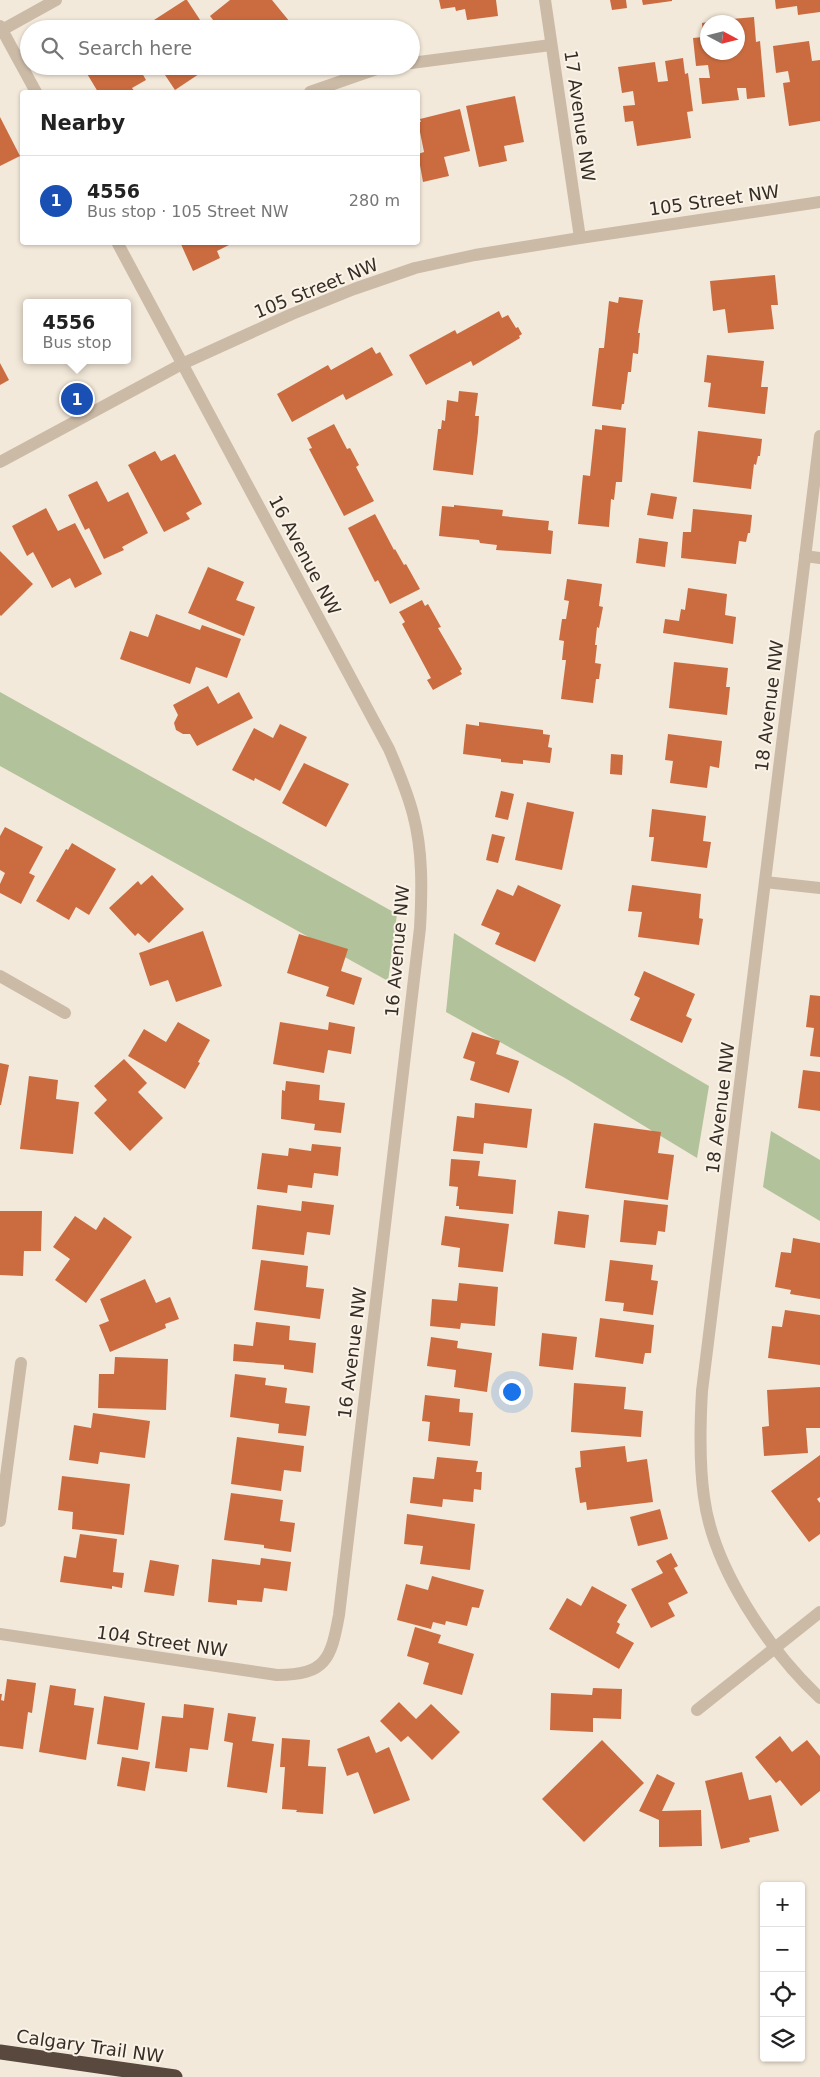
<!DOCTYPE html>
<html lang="en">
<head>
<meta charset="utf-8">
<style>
	:root { --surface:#fff; --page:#f6f6f6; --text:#222; --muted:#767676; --line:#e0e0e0; --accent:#1b515a }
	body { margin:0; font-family:"DejaVu Sans",sans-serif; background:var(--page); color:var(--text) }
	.controls { position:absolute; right:15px; bottom:15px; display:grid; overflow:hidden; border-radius:5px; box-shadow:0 1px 4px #0004 }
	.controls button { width:45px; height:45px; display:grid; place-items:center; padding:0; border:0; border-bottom:1px solid var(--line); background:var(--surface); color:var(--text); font:25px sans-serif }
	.compass { position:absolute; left:700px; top:15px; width:45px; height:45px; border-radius:50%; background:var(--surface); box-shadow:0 1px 4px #0004; rotate:97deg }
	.you { position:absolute; left:511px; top:1391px; width:18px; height:18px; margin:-12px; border:4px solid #fff; border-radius:50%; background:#1a73e8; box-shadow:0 0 0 8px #1a73e833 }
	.badge { display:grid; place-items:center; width:32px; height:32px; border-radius:50%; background:var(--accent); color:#fff; font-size:16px; font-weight:700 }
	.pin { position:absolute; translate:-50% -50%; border:2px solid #fff; box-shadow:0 1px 5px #0006 }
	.popup { position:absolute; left:23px; top:299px; width:108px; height:65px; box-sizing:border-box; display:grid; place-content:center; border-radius:5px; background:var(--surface); filter:drop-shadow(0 1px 4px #0005); font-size:16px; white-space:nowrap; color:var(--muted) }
	.popup b { font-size:19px; color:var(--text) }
	.popup::after { content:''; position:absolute; left:50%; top:100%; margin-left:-10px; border:10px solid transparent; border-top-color:var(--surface) }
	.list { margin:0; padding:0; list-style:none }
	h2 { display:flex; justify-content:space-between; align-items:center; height:65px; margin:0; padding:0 20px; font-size:21px }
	h2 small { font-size:16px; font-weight:400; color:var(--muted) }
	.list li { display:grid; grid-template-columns:32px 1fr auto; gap:15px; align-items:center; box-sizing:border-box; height:90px; padding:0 20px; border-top:1px solid var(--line) }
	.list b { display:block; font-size:19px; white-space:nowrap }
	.list p { margin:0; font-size:16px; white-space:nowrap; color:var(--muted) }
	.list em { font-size:16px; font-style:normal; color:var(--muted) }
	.icon { flex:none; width:28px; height:28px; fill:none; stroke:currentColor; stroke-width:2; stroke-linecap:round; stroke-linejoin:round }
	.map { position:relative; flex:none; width:820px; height:2077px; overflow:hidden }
	.search { position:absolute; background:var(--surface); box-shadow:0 1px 4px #0004; left:20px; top:20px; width:400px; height:55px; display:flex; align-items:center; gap:12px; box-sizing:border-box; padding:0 18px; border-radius:28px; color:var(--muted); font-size:19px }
	.panel { position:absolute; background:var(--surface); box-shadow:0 1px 4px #0004; left:20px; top:90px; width:400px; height:155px; border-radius:5px }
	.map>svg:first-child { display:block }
	.green { fill:#b2c29a }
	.building { fill:#cb6c40 }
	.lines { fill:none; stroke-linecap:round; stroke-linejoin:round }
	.service { stroke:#cbbaa6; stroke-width:12 }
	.minor { stroke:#cbbaa6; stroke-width:12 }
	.tertiary { stroke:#cbbaa6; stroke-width:12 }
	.motorway { stroke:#58483e; stroke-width:15 }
	.labels { text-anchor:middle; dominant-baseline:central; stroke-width:4; stroke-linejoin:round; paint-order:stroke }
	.street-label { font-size:18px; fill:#372d27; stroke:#faf3e7 }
</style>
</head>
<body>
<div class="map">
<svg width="820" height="2077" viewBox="0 0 820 2077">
	<rect width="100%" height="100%" fill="#f3e9da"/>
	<g class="green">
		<path d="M0,692l397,222 -9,67 -388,-215z"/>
		<path d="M454,933l120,74 135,79 -12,72 -132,-80 -119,-66z"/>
		<path d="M771,1131l49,29v61l-57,-34z"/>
	</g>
	<g class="building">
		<path d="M185,0h2l19,29h-46l-6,-9z"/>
		<path d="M230,0h42l22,27 -3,2h-71l-10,-13z"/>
		<path d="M439,0h57l2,16 -31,4 -2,-11 -9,2 -1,-4 -14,2z"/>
		<path d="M610,0h16l1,8 -15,2z"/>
		<path d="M642,0h30v1l-29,4z"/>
		<path d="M775,0h45v12l-22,3 -1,-9 -21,3z"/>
		<path d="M754,17l2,25 4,-1 5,56 -18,2 -1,-11h-9l2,12 -37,4 -3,-26h11l-2,-13 -12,1 -3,-28 10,-1 -1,-14 6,-1v30h30v-30h-6v-3z"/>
		<path d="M119,23l4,6h-15z"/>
		<path d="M809,41l3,20 8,-1v61l-31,5 -6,-43 7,-1 -2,-11 -12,2 -3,-27z"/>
		<path d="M683,58l2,16 3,-1 5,38 -6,1 4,26 -54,8 -4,-25 -8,1 -2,-16 12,-1 -2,-14 -11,2 -4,-26 37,-5 3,20 10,-1 -3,-20z"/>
		<path d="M96,66h42l8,14 -14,8 3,4h-37l-12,-20z"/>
		<path d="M159,66h52l-36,24z"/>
		<path d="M515,96l9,46 -20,4 3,15 -28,6 -13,-61z"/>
		<path d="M460,109l10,42 -26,6 5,19 -26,6 -5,-28 6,-2 -6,-30h3l-1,-3z"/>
		<path d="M0,117l20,39 -20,10z"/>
		<path d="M180,242h55l-18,9 3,7 -27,13z"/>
		<path d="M775,275l3,30h-7l3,24 -46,4 -3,-24 -12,2 -3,-30z"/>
		<path d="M619,297l24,3 -5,33h2l-2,21 -5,-1 -2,19h-3l-4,32h-2l-1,6 -29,-4 7,-58h5l5,-47 9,2z"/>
		<path d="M499,311l3,7 6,-3 8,13 2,-1 4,7 -3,2 1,2 -47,28 -2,-5 -45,24 -17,-30 46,-25 2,4z"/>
		<path d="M372,347l4,7 4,-2 13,23 -47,25 -3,-6 -51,28 -15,-28 51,-29 3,5z"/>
		<path d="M707,355l57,6 -3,26h7l-3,27 -57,-7 3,-24 -7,-1z"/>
		<path d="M0,363l9,17 -9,5z"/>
		<path d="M459,391l19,2 -3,23h4l-1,16 -5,43 -40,-5 5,-41h3l1,-9 3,1 2,-21 11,2z"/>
		<path d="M334,424l13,25 3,-1 9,17 -3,2 18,34 -30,15 -35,-67 3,-1 -5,-10z"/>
		<path d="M602,425l24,3 -4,54h-6l-2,18 -3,-1 -2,28 -31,-3 5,-49 7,1 5,-47 7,1z"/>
		<path d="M698,431l64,8 -2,17h-2l-2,9 -2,-1 -3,25 -58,-7z"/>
		<path d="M155,451l6,10 14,-7 27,50 -16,9 4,6 -26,13 -36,-67z"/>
		<path d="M97,481l11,21 20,-10 20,41 -26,14 2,3 -20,9 -15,-31 -4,2 -17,-35z"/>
		<path d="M651,493l26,4 -4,22 -26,-4z"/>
		<path d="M454,505l49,5 -1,6 47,5 -1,9 5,1 -2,23 -55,-4 1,-5 -17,-2 -1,-3 -40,-4 3,-30 12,1z"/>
		<path d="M46,508l12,23 17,-8 27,51 -27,14 -5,-10 -18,10 -19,-36 -6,4 -15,-30z"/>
		<path d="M693,509l59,6 -2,18h-2l-2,9 -7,-1 -3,23 -55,-6 2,-26h8z"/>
		<path d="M375,514l19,36 1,-1 9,16 2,-1 14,25 -30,15 -12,-24 -3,2 -27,-54z"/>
		<path d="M639,538l29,4 -3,25 -29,-4z"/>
		<path d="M0,551l33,33 -32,32 -1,-1z"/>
		<path d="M208,567l36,15 -8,18 19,7 -11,29 -56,-23z"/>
		<path d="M567,579l35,5 -3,22 4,1 -4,21 -2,-1 -2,18h2l-2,18 6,1 -2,15h-3l-3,24 -32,-4 5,-39h-4l2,-19 -5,-1 3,-21h4l3,-18 -5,-1z"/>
		<path d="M688,588l39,6 -2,21 11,2 -3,27 -70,-11 2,-14 14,2 2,-12 4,1z"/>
		<path d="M422,600l3,6 3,-2 13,23 -3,1 24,41 -2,2 2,3 -29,16 -6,-10 4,-2 -29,-54 3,-2 -6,-10z"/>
		<path d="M156,614l44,16 2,-5 39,14 -14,39 -31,-11 -6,17 -70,-25 10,-28 18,6z"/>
		<path d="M674,662l54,6 -2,19h4l-3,28 -58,-7z"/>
		<path d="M208,686l10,18 21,-12 14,26 -56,28 -7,-12h-7l-7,-4 -2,-7 4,-8 -5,-10z"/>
		<path d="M479,722l64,8v4l7,1 -2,12 4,1 -2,15 -27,-3v4l-22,-2v-3l-38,-5 3,-30 13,2z"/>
		<path d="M280,724l27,13 -27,54 -25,-13 -1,3 -22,-11 22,-42 19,10z"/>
		<path d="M668,734l54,7 -3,27 -9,-2 -3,22 -37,-5 3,-22 -8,-1z"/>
		<path d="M611,754l12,1 -1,20 -12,-1z"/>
		<path d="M304,763l45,21 -23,43 -44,-24z"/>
		<path d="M501,791l13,3 -6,26 -13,-3z"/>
		<path d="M527,802l47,10 -12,58 -47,-10z"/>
		<path d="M652,809l54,7 -3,25 8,1 -4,26 -56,-7 3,-24h-5z"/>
		<path d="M5,827l38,20 -14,26 6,3 -14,28 -21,-11v-9l5,-11 -5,-3v-34z"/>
		<path d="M492,834l13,3 -7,26 -12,-3z"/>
		<path d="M72,843l44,26 -27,46 -13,-8 -7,13 -33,-19 30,-52 2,1z"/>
		<path d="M152,875l32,34 -35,34 -11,-10 -3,3 -26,-28 29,-27 3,4z"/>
		<path d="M518,885l43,20 -26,57 -40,-18 5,-11 -19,-8 16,-36 16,7z"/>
		<path d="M632,885l69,9 -2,24 4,1 -4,26 -61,-8 4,-25 -14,-1z"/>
		<path d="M203,931l19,55 -46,16 -8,-22 -18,6 -11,-33z"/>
		<path d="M299,934l49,15 -7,22 21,7 -8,27 -28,-9 3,-9 -42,-14z"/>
		<path d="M644,971l51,23 -9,22 6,3 -10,24 -52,-23 10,-22 -6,-3z"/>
		<path d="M810,995l10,1v61l-10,-1 4,-28 -8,-1z"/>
		<path d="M178,1022l32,18 -12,22 2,1 -15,26 -57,-33 16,-27 22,13z"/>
		<path d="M280,1022l48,8 1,-8 26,5 -4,27 -23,-4 -4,23 -51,-9z"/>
		<path d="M472,1032l28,9 -4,13 23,7 -10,32 -39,-13 5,-18 -12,-4z"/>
		<path d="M124,1059l23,24 -9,9 25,26 -33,33 -36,-38 13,-13 -13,-14z"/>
		<path d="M0,1063l9,2 -8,40h-1z"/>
		<path d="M803,1070l17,2v39l-22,-3z"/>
		<path d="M29,1076l29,4 -2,19 23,3 -6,52 -53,-5z"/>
		<path d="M286,1081l34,4 -1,15 26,3 -4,30 -27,-3 1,-6 -34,-5 1,-29 3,1z"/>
		<path d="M475,1103l57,6 -5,39 -43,-5 -1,11 -30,-3 4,-35 17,2z"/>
		<path d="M594,1123l67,9 -3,21 16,2 -6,45 -83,-12z"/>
		<path d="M312,1144l29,3 -3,29 -24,-3 -2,15 -24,-3 -1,8 -30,-4 5,-36 26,3 1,-8 22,3z"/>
		<path d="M451,1159l29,2 -2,15 38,4 -3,34 -54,-5v-3h-3l2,-19 -9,-1z"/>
		<path d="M624,1200l44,5 -3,27 -7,-1 -2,14 -36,-3z"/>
		<path d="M302,1201l32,4 -4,30 -23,-3 -3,23 -52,-6 5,-44 44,6z"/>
		<path d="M0,1211h42l-1,40h-17l-1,25 -23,-1z"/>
		<path d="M558,1211l31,4 -4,33 -31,-4z"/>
		<path d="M75,1216l21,14 8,-13 28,20 -46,66 -31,-23 15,-21 -17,-12z"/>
		<path d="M445,1216l64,8 -6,48 -45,-5 2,-19 -19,-3z"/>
		<path d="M793,1238l27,5v56l-30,-5 1,-4 -16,-3 6,-35 10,1z"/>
		<path d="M261,1260l47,6 -2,21 18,2 -4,30 -66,-9z"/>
		<path d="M610,1260l43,5 -2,15 7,1 -5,34 -30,-4 1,-8 -19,-2z"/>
		<path d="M145,1279l11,24 14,-6 9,22 -14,5 1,4 -56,24 -11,-27 10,-4 -9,-22z"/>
		<path d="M459,1283l39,4 -3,39 -34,-3 -1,6 -30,-3 2,-27 25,2z"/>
		<path d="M785,1310l35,5v50l-52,-7 4,-32 10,1z"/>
		<path d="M600,1318l54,7 -3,28h-6l-2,11 -48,-7z"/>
		<path d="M256,1322l34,4 -1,14 27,3 -3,30 -29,-4v-4l-51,-4 1,-17 19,2z"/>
		<path d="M542,1333l35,4 -4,33 -34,-4z"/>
		<path d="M431,1337l27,4 -1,7 35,5 -5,39 -33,-5 2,-17 -29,-4z"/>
		<path d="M115,1357l53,2 -2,51 -68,-2 1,-34h15z"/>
		<path d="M235,1374l31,4 -1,7 22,3 -2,15 25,3 -4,30 -28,-3 1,-9 -49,-7z"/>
		<path d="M574,1383l52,4 -2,22 19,2 -2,26 -70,-5z"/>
		<path d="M820,1387v41h-14l2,25 -44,3 -2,-29 7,-1 -2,-36z"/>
		<path d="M425,1395l35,4 -1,13 14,1 -3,33 -42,-5 2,-19 -8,-1z"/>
		<path d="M93,1413l57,8 -5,37 -45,-6 -2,12 -29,-4 5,-35 17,3z"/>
		<path d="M237,1437l67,9 -3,26 -17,-2 -3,21 -50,-7z"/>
		<path d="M625,1446l2,16 20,-3 6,43 -66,8 -1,-8 -6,1 -5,-35 6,-1 -1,-16z"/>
		<path d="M820,1455v42l-3,2 3,4v31l-11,8 -38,-51z"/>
		<path d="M437,1457l41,4 -2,11h6l-1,18 -7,-1 -1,13 -30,-3 -1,8 -32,-4 3,-26 21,2z"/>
		<path d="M62,1476l68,8 -6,51 -52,-6 1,-17 -15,-2z"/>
		<path d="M231,1493l52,7 -3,21 15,2 -4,29 -27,-4v-3l-40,-5z"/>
		<path d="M660,1509l8,30 -30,7 -8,-29z"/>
		<path d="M407,1514l68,10 -5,46 -50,-6 3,-18 -19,-2z"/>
		<path d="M80,1534l37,5 -4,33 11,1 -2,15 -10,-2v3l-52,-7 4,-26 12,2z"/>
		<path d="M671,1553l7,13 -4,2 14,25 -20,10 7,13 -24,12 -20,-39 32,-16 -7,-12z"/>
		<path d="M261,1558l30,4 -4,29 -23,-3 -2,14 -25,-2v5l-29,-3 4,-43 48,6z"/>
		<path d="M150,1560l29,5 -5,31 -30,-4z"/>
		<path d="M432,1576l52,14 -5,18 -7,-1 -5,19 -21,-5 -1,4 -12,-3 -2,7 -34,-9 9,-36 22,6z"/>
		<path d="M592,1586l35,19 -10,17 3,2 -4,9 18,10 -15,26 -70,-40 18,-31 14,8z"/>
		<path d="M415,1627l26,8 -3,8 36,11 -12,41 -39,-11 6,-21 -22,-7z"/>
		<path d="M7,1679l29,4 -4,30 -4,-1 -5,37 -23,-3v-52h2l-1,6 3,1z"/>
		<path d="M50,1685l26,4 -2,16 20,3 -8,52 -47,-8z"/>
		<path d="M593,1688l29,1 -1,30 -28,-1v14l-43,-2 1,-37 41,2z"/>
		<path d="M104,1696l41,7 -7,47 -41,-6z"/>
		<path d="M399,1702l17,17 15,-15 29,28 -28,28 -24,-24 -7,6 -21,-21z"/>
		<path d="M184,1704l30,4 -6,42 -18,-2 -3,24 -32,-4 7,-52 21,2z"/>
		<path d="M228,1713l28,4 -4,24 22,3 -7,49 -40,-6 6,-44 -9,-2z"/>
		<path d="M369,1736l7,17 13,-6 21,53 -36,14 -16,-42 -11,4 -10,-27z"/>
		<path d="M780,1736l12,16 15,-12 13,16v35l-19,15 -21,-26 -4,3 -21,-26z"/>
		<path d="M282,1738l28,2 -2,26 18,1 -3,47 -27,-2 1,-2 -15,-1 3,-42h-5z"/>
		<path d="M602,1740l42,43 -60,59 -42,-43z"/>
		<path d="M122,1757l28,5 -5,29 -28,-5z"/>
		<path d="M742,1772l7,28 22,-5 8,36 -30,7 1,4 -29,7 -16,-68z"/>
		<path d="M657,1774l18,9 -13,28 39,-1 1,36 -43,1v-27l-20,-9z"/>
	</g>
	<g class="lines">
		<g class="service">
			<path d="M411,63l140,-18"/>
			<path d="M310,92l75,-26"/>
		</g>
		<g class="minor">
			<path d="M545,0l35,238"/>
			<path d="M0,26l36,66"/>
			<path d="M2,30l54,-30"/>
			<path d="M820,436l-118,955c-2,35 -3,71 2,106 9,71 65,153 116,201"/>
			<path d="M805,556l15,2"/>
			<path d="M765,882l55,6"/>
			<path d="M0,976l65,37"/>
			<path d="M0,1521l21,-158"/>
			<path d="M0,1634l277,41c49,0 54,-16 62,-60l81,-687c2,-37 3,-77 -7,-114 -6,-23 -15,-44 -24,-65l-272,-507"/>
			<path d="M697,1710l123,-98"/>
		</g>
		<path class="tertiary" d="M0,462l182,-98 110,-50 62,-25 61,-21 60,-13 105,-17 240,-36"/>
		<path class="motorway" d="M0,2052l175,25"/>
	</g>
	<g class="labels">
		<g class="street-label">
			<text transform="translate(580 116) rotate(82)">17 Avenue NW</text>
			<text transform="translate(714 200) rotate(-8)">105 Street NW</text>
			<text transform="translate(316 288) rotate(-22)">105 Street NW</text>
			<text transform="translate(305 555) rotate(62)">16 Avenue NW</text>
			<text transform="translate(769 706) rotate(-83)">18 Avenue NW</text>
			<text transform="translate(397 951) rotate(-85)">16 Avenue NW</text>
			<text transform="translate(720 1108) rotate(-83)">18 Avenue NW</text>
			<text transform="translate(352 1353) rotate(-83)">16 Avenue NW</text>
			<text transform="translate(162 1641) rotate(8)">104 Street NW</text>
			<text transform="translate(90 2046) rotate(8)">Calgary Trail NW</text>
		</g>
	</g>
</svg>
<div class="controls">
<button>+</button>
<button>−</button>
<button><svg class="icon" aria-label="locate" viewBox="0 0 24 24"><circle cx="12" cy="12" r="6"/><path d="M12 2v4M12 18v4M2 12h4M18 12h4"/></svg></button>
<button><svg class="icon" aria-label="layers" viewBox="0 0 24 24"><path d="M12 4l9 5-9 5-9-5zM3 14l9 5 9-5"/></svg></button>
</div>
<svg class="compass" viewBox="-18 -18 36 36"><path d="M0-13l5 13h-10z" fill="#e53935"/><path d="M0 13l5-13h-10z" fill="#767676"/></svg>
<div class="you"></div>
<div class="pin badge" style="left:77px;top:399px;background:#1a4fb4">1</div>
<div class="popup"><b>4556</b>Bus stop</div>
<div class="search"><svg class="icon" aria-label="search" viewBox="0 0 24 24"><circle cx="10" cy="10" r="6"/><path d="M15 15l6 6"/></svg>Search here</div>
<section class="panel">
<h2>Nearby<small></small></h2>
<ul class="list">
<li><span class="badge" style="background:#1a4fb4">1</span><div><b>4556</b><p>Bus stop · 105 Street NW</p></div><em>280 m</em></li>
</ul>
</section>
</div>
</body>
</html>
